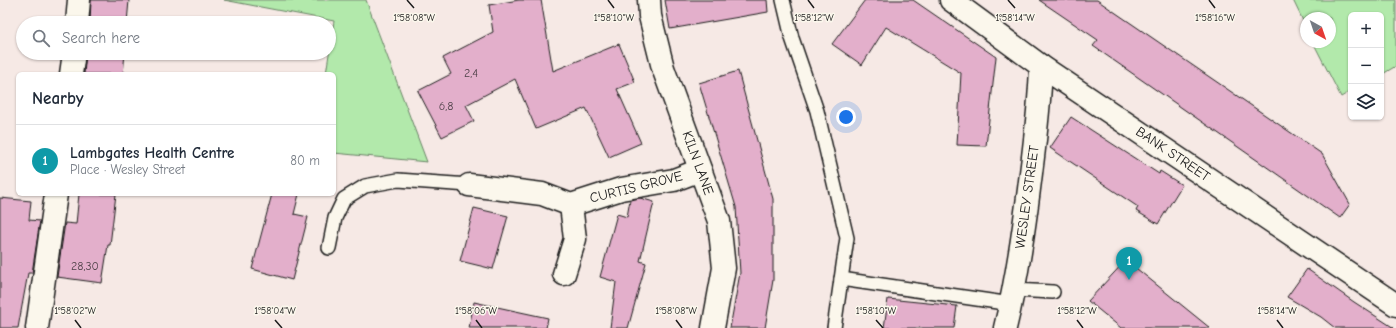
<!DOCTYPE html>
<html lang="en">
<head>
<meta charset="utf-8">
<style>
	:root { --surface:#fff; --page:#f6f6f7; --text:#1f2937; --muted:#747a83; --line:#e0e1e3; --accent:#d1495b }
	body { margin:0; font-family:"Comic Neue",sans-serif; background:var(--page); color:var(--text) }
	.controls { position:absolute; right:12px; top:12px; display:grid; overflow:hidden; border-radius:6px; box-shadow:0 1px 3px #0004 }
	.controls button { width:36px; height:36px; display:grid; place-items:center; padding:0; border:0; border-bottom:1px solid var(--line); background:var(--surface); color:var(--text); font:20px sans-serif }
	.compass { position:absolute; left:1300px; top:12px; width:36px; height:36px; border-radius:50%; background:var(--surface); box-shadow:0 1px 3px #0004; rotate:140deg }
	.you { position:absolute; left:846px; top:117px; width:14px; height:14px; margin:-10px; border:3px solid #fff; border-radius:50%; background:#1a73e8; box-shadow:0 0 0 6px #1a73e833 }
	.badge { display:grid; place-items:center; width:26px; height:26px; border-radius:50%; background:var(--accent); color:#fff; font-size:13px; font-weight:700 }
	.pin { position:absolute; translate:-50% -33px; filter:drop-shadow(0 1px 2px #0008) }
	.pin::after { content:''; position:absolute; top:21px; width:14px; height:12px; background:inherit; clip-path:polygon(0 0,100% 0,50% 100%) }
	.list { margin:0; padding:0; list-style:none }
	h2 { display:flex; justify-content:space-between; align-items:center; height:52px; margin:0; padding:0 16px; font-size:17px }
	h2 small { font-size:13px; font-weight:400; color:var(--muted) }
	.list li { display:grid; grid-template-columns:26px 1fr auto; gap:12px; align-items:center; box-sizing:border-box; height:72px; padding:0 16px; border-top:1px solid var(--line) }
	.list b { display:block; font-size:15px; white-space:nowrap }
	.list p { margin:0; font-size:13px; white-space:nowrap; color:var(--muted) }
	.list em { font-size:13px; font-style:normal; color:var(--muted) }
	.icon { flex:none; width:22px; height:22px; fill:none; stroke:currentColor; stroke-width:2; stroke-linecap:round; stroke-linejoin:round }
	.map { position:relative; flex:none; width:1396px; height:328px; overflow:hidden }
	.search { position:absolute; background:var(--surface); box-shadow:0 1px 3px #0004; left:16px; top:16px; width:320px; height:44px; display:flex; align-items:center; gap:10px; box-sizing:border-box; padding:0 14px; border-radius:22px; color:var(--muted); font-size:15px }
	.panel { position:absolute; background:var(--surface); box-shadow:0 1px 3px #0004; left:16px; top:72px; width:320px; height:124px; border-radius:6px }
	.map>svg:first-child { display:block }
	.green { fill:#b2e9ab; stroke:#678264 }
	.building { fill:#e3afcb; stroke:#1c1c1c }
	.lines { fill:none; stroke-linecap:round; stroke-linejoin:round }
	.service-casing { stroke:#1c1c1c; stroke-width:16 }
	.minor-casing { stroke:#1c1c1c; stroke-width:25 }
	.service { stroke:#fbf7ec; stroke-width:13 }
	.minor { stroke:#fbf7ec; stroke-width:22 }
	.ticks { fill:none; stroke:#1c1c1c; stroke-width:1.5 }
	.labels { text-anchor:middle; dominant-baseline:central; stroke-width:3; stroke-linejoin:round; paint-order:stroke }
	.number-label { font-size:12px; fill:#4e4148 }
	.street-label { font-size:14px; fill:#1c1c1c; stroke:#fbf7ec }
	.ticks-label { font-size:10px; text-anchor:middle; fill:#1c1c1c; stroke:#fbf7ec; stroke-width:3; stroke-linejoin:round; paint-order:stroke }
</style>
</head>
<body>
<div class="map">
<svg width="1396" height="328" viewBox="0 0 1396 328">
	<rect width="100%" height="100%" fill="#f6e9e5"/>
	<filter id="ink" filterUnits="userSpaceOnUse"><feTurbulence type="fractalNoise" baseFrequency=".025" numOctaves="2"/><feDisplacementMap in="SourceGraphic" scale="8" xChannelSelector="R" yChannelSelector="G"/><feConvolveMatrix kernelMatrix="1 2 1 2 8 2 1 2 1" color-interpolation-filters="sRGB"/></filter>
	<g filter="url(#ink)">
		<g class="green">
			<path d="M224,0h142l61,162 -93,-9v-79h-8l8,-53z"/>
			<path d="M1293,0h103v66l-15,9v-60h-30v76l-10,6 -28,-55h17v-24h-24v9z"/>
		</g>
		<g class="building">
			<path d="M91,0h38l-2,23h-37z"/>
			<path d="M519,0h22l12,71 66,-27 16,38 -18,7 24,54 -32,14 -23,-49 -50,21 -21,-50 -49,26 8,16 -32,16 -24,-46 33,-17 -8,-16 50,-26 -4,-27z"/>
			<path d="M665,0h102l1,12 -98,17z"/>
			<path d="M865,0h48l83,57 -10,89 -29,-1 4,-72 -75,-46 -24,38 -30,-21z"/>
			<path d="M1039,0h58l225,154 28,50 -10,14 -247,-172 5,-6z"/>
			<path d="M86,53h39l-2,21h-39z"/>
			<path d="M738,71l35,128v81l-8,48h-35l10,-55 -4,-66 -37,-124z"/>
			<path d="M1071,117l88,57 1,-3 22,14 -24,39 -22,-13 2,-4 -88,-59z"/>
			<path d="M79,194h37l-6,51h-2l-6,38 -45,-6 8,-54 11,1z"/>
			<path d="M272,194h27l-5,20 14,3 -16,63 -40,-11z"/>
			<path d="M0,198l31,3 -2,19 11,1 -8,52h-4l-10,55h-18z"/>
			<path d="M640,198l14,4 -14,59 6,2 -18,65h-18l6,-46 -16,-5 17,-63 10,3 3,-17z"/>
			<path d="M474,208l34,8 -15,53 -33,-8z"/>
			<path d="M1126,260l84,68h-89l-33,-27z"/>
			<path d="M1307,269l47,33 40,26h-59l-14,-11 -34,-20z"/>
			<path d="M888,299l69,7 -3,22h-70z"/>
			<path d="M474,302l74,16 -2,10h-77z"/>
		</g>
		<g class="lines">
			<g class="service-casing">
				<g id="service">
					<path d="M783,0l9,38 25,73 30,127 -13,90"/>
					<path d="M329,248l6,-30 9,-19 21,-13 33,-6 71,5"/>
					<path d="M841,279l170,25"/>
					<path d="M1013,290l40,2"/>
				</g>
			</g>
			<g class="minor-casing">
				<g id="minor">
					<path d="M649,0l1,16 13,52 56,153 5,47 -11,60"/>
					<path d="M951,0l90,66 355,239"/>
					<path d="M77,23l2,-23"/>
					<path d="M71,74l3,-21"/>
					<path d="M469,185l73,9 29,11 50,-16 53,-9 26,-10"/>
					<path d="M564,274l11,-35 -4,-34"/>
					<path d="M37,328l19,-134"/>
					<path d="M1005,328c12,-48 19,-98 25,-147 5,-39 10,-77 11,-115"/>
				</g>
			</g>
			<use href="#service" class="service"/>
			<use href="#minor" class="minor"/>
		</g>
	</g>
	<path class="ticks" d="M407,0l7,8M608,0l6,8M808,0l6,8M1008,0l7,8M1209,0l6,8M75,320l6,8M275,320l7,8M476,320l6,8M676,320l6,8M876,320l7,8M1077,320l6,8M1277,320l6,8"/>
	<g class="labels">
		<g class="number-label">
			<text x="471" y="73">2,4</text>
			<text x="446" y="106">6,8</text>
			<text x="85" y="266">28,30</text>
		</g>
		<g class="street-label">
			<text transform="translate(1173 154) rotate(34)">BANK STREET</text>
			<text transform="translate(698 163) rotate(70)">KILN LANE</text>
			<text transform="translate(636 187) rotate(-14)">CURTIS GROVE</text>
			<text transform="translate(1027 197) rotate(-82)">WESLEY STREET</text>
		</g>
	</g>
	<g class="ticks-label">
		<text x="414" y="21">1°58'08"W</text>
		<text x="614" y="21">1°58'10"W</text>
		<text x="814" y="21">1°58'12"W</text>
		<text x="1015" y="21">1°58'14"W</text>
		<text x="1215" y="21">1°58'16"W</text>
		<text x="75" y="314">1°58'02"W</text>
		<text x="275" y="314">1°58'04"W</text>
		<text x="476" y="314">1°58'06"W</text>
		<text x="676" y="314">1°58'08"W</text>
		<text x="876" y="314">1°58'10"W</text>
		<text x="1077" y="314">1°58'12"W</text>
		<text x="1277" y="314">1°58'14"W</text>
	</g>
</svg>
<div class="controls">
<button>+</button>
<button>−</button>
<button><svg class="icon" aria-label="layers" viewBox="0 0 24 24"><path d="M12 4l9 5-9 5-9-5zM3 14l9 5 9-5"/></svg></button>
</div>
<svg class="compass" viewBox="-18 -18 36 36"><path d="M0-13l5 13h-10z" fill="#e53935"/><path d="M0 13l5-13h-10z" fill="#747a83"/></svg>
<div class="you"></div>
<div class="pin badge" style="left:1129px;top:280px;background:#0f9aa8">1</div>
<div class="search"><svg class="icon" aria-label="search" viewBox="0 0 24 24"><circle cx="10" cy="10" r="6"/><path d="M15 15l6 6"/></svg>Search here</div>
<section class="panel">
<h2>Nearby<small></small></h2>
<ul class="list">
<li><span class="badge" style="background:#0f9aa8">1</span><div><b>Lambgates Health Centre</b><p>Place · Wesley Street</p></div><em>80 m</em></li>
</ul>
</section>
</div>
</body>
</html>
